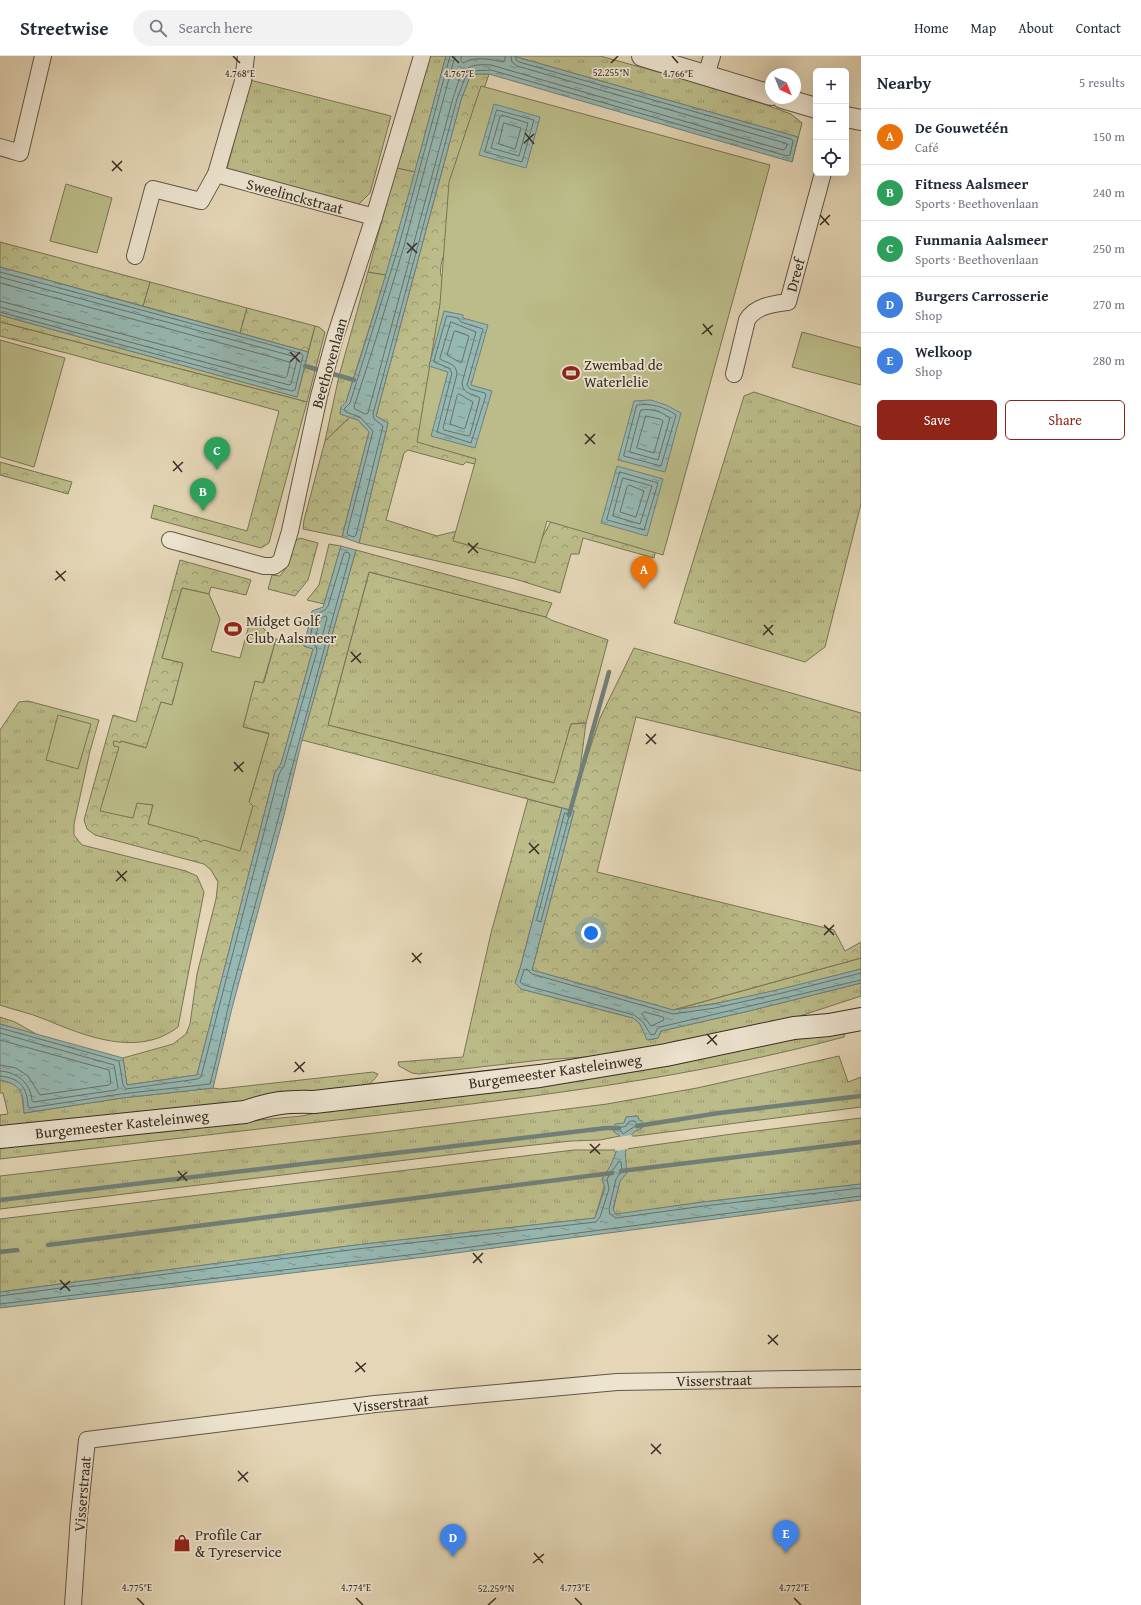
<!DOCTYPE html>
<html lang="en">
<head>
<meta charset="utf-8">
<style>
	:root { --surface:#fff; --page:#f2f2f3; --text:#1f2937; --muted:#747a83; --line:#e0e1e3; --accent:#8f2418 }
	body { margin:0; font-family:"Gentium Book Plus",serif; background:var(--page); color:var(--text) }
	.controls { position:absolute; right:12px; top:12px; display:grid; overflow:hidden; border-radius:6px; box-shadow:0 4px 16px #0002 }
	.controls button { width:36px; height:36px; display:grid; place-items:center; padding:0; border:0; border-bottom:1px solid var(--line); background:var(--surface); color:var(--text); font:20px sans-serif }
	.compass { position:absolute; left:765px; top:12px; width:36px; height:36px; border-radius:50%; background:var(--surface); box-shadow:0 4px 16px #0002; rotate:137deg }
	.you { position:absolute; left:591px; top:877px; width:14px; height:14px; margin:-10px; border:3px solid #fff; border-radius:50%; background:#1a73e8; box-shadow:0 0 0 6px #1a73e833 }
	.badge { display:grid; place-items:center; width:26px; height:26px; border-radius:50%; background:var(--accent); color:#fff; font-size:13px; font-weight:700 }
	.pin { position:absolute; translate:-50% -33px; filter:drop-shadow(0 1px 2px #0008) }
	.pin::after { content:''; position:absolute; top:21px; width:14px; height:12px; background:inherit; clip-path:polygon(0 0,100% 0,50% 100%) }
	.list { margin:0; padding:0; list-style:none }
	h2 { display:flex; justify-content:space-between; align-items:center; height:52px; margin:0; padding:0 16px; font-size:17px }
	h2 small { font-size:13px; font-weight:400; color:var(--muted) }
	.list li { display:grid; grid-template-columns:26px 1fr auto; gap:12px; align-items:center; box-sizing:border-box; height:56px; padding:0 16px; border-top:1px solid var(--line) }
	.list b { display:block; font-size:15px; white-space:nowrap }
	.list p { margin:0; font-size:13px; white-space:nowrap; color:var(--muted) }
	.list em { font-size:13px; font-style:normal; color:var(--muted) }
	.actions { display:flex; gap:8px; padding:12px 16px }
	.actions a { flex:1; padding:9px 0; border:1px solid var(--accent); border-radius:6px; text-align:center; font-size:14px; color:var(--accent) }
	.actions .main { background:var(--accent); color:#fff }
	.icon { flex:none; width:22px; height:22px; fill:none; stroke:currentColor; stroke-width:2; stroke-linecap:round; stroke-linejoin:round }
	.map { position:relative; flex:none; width:861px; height:1549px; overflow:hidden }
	header { display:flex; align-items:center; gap:24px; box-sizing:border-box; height:56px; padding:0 20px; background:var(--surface); border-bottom:1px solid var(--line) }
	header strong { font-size:19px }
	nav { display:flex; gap:22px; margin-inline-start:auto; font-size:14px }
	.search { width:280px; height:36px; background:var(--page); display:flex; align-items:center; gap:10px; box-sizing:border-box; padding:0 14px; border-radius:22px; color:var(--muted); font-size:15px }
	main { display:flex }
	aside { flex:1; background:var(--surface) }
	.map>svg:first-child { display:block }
	.grass { fill:url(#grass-tufts); stroke:#797456 }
	.forest { fill:url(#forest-crowns); stroke:#797456; fill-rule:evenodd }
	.green { fill:#bbbc89; stroke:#797456 }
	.water { fill:url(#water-ripples); stroke:#708079 }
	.pier { fill:#e4d6b6 }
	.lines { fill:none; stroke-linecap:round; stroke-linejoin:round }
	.shore { stroke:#66726a; stroke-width:1 }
	.stream { stroke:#708079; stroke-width:4.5 }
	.minor-casing { stroke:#625647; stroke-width:18 }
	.tertiary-casing { stroke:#625647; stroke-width:22 }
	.secondary-casing { stroke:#372c22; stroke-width:24 }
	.minor { stroke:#ede4d0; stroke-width:16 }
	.tertiary { stroke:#ede4d0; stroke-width:20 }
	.secondary { stroke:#ede4d0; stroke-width:22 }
	.ticks { fill:none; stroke:#372c22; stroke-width:1.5 }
	.labels { text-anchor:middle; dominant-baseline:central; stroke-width:3.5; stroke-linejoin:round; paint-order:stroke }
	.street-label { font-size:15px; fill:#372c22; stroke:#ede4d0 }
	.poi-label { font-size:15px; fill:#372c22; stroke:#ede4d0; text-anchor:start }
	.ticks-label { font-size:10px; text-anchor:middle; fill:#372c22; stroke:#ede4d0; stroke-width:3.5; stroke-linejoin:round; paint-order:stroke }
</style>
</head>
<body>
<header>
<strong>Streetwise</strong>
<div class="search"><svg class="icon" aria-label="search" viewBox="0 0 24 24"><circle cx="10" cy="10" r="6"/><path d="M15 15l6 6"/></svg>Search here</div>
<nav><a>Home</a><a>Map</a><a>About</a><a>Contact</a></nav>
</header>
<main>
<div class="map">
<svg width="861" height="1549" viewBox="0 0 861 1549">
	<defs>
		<pattern id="grass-tufts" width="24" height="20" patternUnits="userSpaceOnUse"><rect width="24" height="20" fill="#bbbc89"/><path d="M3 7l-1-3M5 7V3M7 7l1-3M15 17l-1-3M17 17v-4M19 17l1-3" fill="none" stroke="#999970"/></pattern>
		<pattern id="forest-crowns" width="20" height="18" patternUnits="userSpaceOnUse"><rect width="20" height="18" fill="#bbbc89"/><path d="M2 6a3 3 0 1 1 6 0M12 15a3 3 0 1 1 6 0" fill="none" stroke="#999970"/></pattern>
		<pattern id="water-ripples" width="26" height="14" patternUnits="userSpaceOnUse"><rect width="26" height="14" fill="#96b8b3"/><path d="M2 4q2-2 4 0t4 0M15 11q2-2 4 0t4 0" fill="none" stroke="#7b9691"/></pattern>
	</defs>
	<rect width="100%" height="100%" fill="#e4d6b6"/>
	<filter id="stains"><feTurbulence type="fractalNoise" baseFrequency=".005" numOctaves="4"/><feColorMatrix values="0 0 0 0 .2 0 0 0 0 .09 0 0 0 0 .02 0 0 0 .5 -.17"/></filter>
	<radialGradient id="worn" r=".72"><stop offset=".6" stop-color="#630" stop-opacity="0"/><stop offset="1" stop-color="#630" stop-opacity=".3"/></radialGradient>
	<g class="grass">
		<path d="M426,0h20l-31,116 -19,-4z"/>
		<path d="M513,0h87l131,36 60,22 11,9 -10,39 5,-25z"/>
		<path d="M250,24l141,36 -21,77 -12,12 -129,-30 -2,-6z"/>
		<path d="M368,216l18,3 -40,127 -5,5 -1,7 10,3 -25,24 14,-65z"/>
		<path d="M150,226l97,26 -7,25 -97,-27z"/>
		<path d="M0,259l297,82 18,-71 4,1 6,5 -18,70 -307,-80z"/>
		<path d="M754,336l107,35v77l-36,143 -20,15 -131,-39 70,-227z"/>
		<path d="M369,516l177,45 5,3 57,20 -22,83 -15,1 -16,59 -227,-58z"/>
		<path d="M28,645l71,19 -9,31 -16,73v11l8,10 104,26 11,5 7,16 -26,135c-40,31 -93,9 -134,-8 -14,-6 -30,-9 -44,-14v-275l19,-28z"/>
		<path d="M528,743l34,9 -42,161 -5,14 6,6 112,29 7,6 8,16 10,-2 3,-7 88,-20 112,-28v13l-61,20 -183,39 -76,5 -122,14 -7,-1 -13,-7 -1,-4 65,-5 28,-124z"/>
		<path d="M861,902v11c-62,16 -125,33 -188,41z"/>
		<path d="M0,961l15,5 23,13 -38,-11z"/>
		<path d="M845,976l-1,5c-149,40 -303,59 -456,77 -129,15 -259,30 -388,45v-13l249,-25 53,-5 36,-8 454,-72z"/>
		<path d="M839,1000l9,26 13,-5v30l-225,29h-7l4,-4 9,-4 -5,-12 -11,1 -2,6 -11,8 7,5 -20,4 -29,1 -65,7 -506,61v-33l375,-43 232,-29 90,-16z"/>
		<path d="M373,1016l5,2c-4,7 -8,10 -15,14l-363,41v-14l8,-1 -5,-21h-3v-13c25,5 21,12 24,33l98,-15 91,-10 7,1z"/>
		<path d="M861,1062v66l-158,18 -83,12h-4l-3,-3 7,-31 7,-8 -3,-13 2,-10 106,-15z"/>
		<path d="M574,1094h43l-8,20 -14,48 -239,27 -356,47v-73z"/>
	</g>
	<g class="forest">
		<path d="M473,18h16l-36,108 36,13 -6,24 -18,-6c-8,15 -28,46 -24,63l53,11 18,-5 12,-14 6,-14 12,-7h8c9,17 -15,51 -28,63 -3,2 -7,4 -11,6l-3,11c6,2 12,4 18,7 10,6 17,24 10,35 -4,6 -11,10 -16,14l-19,69c12,10 19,20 5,33 -17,1 -18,-8 -27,-20l-13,-3 -3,3 -55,-15 -4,3 -18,67 51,16 28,-7 11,1 10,4 10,18 34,8 26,-48 -21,-35 42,11 -7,24 20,5 -3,13 69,19 -2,9 -71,-20 -4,16h-8l-11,39 -45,-14 -156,-36 29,-120 -12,-7 85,-316 8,-21zM444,255l19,4 -1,3 26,7 -17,60 21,6 -17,57 -44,-12 17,-64 -19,-6z"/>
		<path d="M396,112l19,4 -29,103 -18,-3z"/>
		<path d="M0,186l150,40 -7,24 -143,-39z"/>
		<path d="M247,252l68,18 -7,26 -68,-19z"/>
		<path d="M0,266l307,80 -38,141 -8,5 -110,-30 3,-13 93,26 32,-120 -209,-57 -70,-18z"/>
		<path d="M350,361l8,3 11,12 -27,105 -39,-8 1,-9 21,-79z"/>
		<path d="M0,406l72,20 -4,12 -68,-19z"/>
		<path d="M300,482l18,5 -10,37 -13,16 -27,-7 4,-14 8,1 6,-8 7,-26z"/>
		<path d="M329,488l12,2 -17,58 -17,-4 12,-15z"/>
		<path d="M356,494l196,53 -6,14 -177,-45 -41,153 226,58 17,-59 15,-1 -8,62 22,-67 34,-70 227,65v58l-225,-54 -39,155 237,58 11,21 16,-9v16l-188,52 -141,-40 42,-159 -272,-71z"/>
		<path d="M180,504l71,20 -5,15 -35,-8 -2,7 -27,-6 -20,70 21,5 -11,42 -11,-3 -14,46 -26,-7 16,61 16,3 -5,19 105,-18 -4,-4 20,-69 -26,-6 12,-46 9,1 12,-43 28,5v2l9,3 -32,115 -6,8 -78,303 -70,10 -4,-27 50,-14 13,-10 4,-10 7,-50 19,-75 2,-17 -7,-12 -7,-6 -109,-29 -8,-6 -3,-9 29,-105 23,7z"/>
	</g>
	<g class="green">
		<path d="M481,30l289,79 -107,390 -116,-34 -12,42 -82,-22 23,-82 -59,-17 23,-138 9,-122z"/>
		<path d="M66,128l46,14 -15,55 -47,-12z"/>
		<path d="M802,276l59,16v37l-69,-18z"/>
		<path d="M0,284l65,18 -31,109 -34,-10z"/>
		<path d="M182,532l27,6 11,25 -9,32 29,7 11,-40 25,21 -13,44 -8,-2 -12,46 26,7 -20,68 4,4 -13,45 -36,-11 -4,2 -2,-4 -50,-14 5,-19 -16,-2 -4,15 -33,-7 19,-64 -5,-1 -1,-4 3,-1 4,2 1,-2 25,7 15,-46 11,3 11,-42 -21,-5z"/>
		<path d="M58,659l33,9 -13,45 -32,-9z"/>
	</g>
	<g class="water">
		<path d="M446,0h67l285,81 -6,25 -303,-88h-16l-4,5 -8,21 -85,316 12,7 -29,120 -17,-6 27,-105 -11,-12 -18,-6 1,-7 5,-5c38,-114 69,-230 100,-346z"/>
		<path d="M494,48l46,13 -14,51 -47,-13z"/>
		<path d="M0,211l308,85 -11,45 -297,-82z"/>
		<path d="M444,255l19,4v3l25,7 -17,60 21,6 -17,57 -44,-12 17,-64 -19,-6z"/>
		<path d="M651,344l15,5 15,8 -16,59 -47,-12 16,-59z"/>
		<path d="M617,410l46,13 -16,57 -46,-13z"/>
		<path d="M341,490l15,4 -54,190 -19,79 -51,189 -19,80 -91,10 -98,15c-1,-21 -2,-28 -24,-33v-56l123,34 4,27 70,-10 78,-303 6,-8 32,-115 -9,-3 8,-35 11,-4 1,-3z"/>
		<path d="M562,752l12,3 -42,159 141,40 41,-6 67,-15 80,-20v14l-112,28 -88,20 -3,7 -11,2 -7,-16 -7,-6 -112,-29 -6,-6 5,-14z"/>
		<path d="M638,1060l1,4 3,1v7c-20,7 -17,27 -15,45l-7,8 -7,28 3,5 87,-12 158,-18v16l-436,57 -425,51v-16l356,-47 239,-27 10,-30 -3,-9c10,-14 15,-26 18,-43l-7,-5 2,-7 9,-1 2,-6z"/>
	</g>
	<path class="pier" d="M632,1079l-4,14 -13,2 3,-14z"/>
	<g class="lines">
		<g class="shore">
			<path d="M450,0l-51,189 -49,158 -6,6 2,3 14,5 13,14 -26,102 1,2 6,2 2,-2 27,-109 -9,-7 -1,-5 84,-315 8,-21 5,-7 21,-1 296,86 3,-1 3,-14 -2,-2 -272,-77 -3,-2v-4"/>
			<path d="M455,0l-51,190 -28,93 -22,68 1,2 10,5 3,-1 85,-315c9,-26 8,-35 38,-33l292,85 3,-2 1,-4 -2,-1 -268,-77 -5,-4 -1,-6"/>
			<path d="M461,0v5l2,2c12,-7 27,-4 40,-1l2,-1v-5"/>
			<path d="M497,54l37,10 -12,42 -37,-10z"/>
			<path d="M502,59l26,8 -9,33 -28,-8 9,-31z"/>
			<path d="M504,67l17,5 -6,21 -16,-5z"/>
			<path d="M0,216l275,74 27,8 1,2 -8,34 -3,1 -292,-79"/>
			<path d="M0,221l274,74 22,6 1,3 -6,24 -2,1 -289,-78"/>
			<path d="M0,227l272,74 17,5 1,2 -3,12 -2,2 -285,-77"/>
			<path d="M447,260l11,2 3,4 22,7 -16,56 3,4 15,4 1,2 -15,48 -34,-11 15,-59 -3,-5 -15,-6z"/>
			<path d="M451,266l25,10 -14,51c1,12 11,10 18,15l-10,37 -2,1 -24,-6 -1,-2 14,-54c-1,-12 -10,-10 -17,-15z"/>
			<path d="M456,275l13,5 -7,25 -1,2 -14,-8 7,-23z"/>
			<path d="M459,338l14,8 -8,26 -1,1 -14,-5 7,-28z"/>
			<path d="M637,349c14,-2 28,2 39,10l-15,51 -37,-10z"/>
			<path d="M641,354c10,-2 21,2 29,8l-12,42 -28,-8z"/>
			<path d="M646,360l14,3 3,2 -9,32 -17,-5z"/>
			<path d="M620,416l38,11 -14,47 -37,-10z"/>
			<path d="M623,422l29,8 -12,38 -27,-8z"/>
			<path d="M629,429l15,6 -8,26 -16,-5 7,-25z"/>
			<path d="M326,560l1,2 -6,23 -3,1 -3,-3 5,-20z"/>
			<path d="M565,757l3,1 1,2 -28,105 -2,1 -2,-2z"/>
			<path d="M861,917l-79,20 -67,15 -42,6 -141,-40 -5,-5 -3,1 -4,12 4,3 110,30 9,7 8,13 4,-1 2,-5 3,-2 201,-47"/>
			<path d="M645,956l18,5 1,3 -13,6 -9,-12z"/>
			<path d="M0,972l119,33 4,24 3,4 71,-10 4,-2 78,-303 5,-8 33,-115 -1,-5 -7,-4 6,-27 10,-5 3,-4 16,-53 2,-1 3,1 1,2c-40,144 -78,288 -117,432 -8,32 -14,65 -23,97l-89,10 -92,14 -1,-2c-1,-19 -8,-28 -28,-30"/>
			<path d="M0,977l114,32 4,23 -2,2 -82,12 -2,-1c-1,-18 -15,-29 -32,-30"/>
			<path d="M0,984l109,30 2,13 -2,2 -69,10 -12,-19 -12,-8 -16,-3"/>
			<path d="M630,1065h5l2,4 -14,9 -4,-6 7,-2z"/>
			<path d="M0,1240l357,-47 239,-27 4,-5 9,-28 -2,-10 12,-18 2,1 1,8 -6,9 -7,30 1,5 6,4 88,-12 157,-18"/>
			<path d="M0,1248l425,-51 436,-57"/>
		</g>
		<g class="stream">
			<path d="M305,310l49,14"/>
			<path d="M569,759l40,-143"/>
			<path d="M637,1070l82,-13 142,-17"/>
			<path d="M621,1115l240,-29"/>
			<path d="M0,1144l606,-72h13"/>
			<path d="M48,1189l564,-72"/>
			<path d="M0,1196l17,-2"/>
		</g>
		<g class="minor-casing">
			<g id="minor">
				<path d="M706,19l6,-19"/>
				<path d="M0,91l20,6 23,-97"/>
				<path d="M216,118l158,43"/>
				<path d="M135,200l18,-67 48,12 15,-27 27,-93 3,-25"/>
				<path d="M734,318l13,-54c8,-14 26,-16 41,-18l35,-129"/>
				<path d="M170,484l94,26h10l7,-5 9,-30 29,-135 16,-59 39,-120 48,-161"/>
				<path d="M73,1549l6,-89 8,-76 288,-36 242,-22 244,-4"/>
			</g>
		</g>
		<g class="tertiary-casing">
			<g id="tertiary">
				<path d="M642,0l129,39"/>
				<path d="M782,42l34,10"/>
				<path d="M846,61l15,3"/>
			</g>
		</g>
		<g class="secondary-casing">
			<path id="secondary" d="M0,1081l245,-25c26,-9 41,-11 69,-10l226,-26 126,-21 128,-27 35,-3 32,-6"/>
		</g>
		<use href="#minor" class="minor"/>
		<use href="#tertiary" class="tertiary"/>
		<use href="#secondary" class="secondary"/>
	</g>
	<path class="ticks" d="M233,0l7,7M452,0l7,7M672,0l6,7M611,7l7,-7M525,77l9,11M524,87l10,-9M112,105l10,10M112,115l10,-10M820,159l9,10M820,169l10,-10M407,187l10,10M407,197l10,-10M703,268l9,11M702,278l11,-9M290,296l10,10M290,306l10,-10M585,378l10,10M585,388l10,-10M173,405l9,11M173,415l10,-9M468,487l10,10M468,497l10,-10M56,515l9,10M55,524l11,-9M764,569l9,10M763,579l10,-10M351,596l10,11M351,606l10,-9M646,678l10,10M646,688l10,-10M234,706l9,10M234,715l10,-9M529,787l10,11M529,797l10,-9M117,815l9,10M116,825l11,-10M824,869l10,10M824,879l10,-10M412,897l9,10M412,906l10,-9M707,978l10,11M707,988l10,-9M295,1006l9,10M294,1016l11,-10M590,1088l10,10M590,1097l10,-9M178,1115l9,10M177,1125l10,-9M473,1197l9,10M473,1207l10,-10M60,1224l10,11M60,1234l10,-9M768,1279l10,10M768,1288l10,-9M356,1306l9,10M355,1316l11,-9M651,1388l10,10M651,1398l10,-10M238,1415l10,11M238,1425l10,-9M534,1497l9,10M533,1507l11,-9M137,1542l7,7M356,1542l7,7M575,1542l7,7M794,1542l7,7M488,1549l8,-7"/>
	<defs>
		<g id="stadium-bare" transform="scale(1.38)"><path d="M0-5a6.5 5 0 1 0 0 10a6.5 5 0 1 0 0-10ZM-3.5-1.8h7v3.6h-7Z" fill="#8f2418" stroke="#ede4d0" stroke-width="2.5" paint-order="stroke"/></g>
		<g id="shop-bare" transform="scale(1.38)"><path d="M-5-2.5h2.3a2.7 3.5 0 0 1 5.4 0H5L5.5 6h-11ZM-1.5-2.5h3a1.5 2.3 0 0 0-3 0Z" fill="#8f2418" stroke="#ede4d0" stroke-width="2.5" paint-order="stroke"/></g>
	</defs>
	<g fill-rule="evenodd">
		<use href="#stadium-bare" x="571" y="317"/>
		<use href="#stadium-bare" x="233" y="573"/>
		<use href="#shop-bare" x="182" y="1487"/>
	</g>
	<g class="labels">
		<g class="street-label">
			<text transform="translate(295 140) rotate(15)">Sweelinckstraat</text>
			<text transform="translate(795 219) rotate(-75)">Dreef</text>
			<text transform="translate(329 307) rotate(-74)">Beethovenlaan</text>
			<text transform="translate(555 1015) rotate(-8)">Burgemeester Kasteleinweg</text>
			<text transform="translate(122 1068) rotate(-6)">Burgemeester Kasteleinweg</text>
			<text transform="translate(714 1324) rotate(-1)">Visserstraat</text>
			<text transform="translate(391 1347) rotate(-6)">Visserstraat</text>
			<text transform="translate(82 1438) rotate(-85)">Visserstraat</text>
		</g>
		<g class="poi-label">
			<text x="584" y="308">Zwembad de<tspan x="584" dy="17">Waterlelie</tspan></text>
			<text x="246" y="564">Midget Golf<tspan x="246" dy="17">Club Aalsmeer</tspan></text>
			<text x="195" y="1478">Profile Car<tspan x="195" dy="17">&amp; Tyreservice</tspan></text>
		</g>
	</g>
	<g class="ticks-label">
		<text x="611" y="20">52.255°N</text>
		<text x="240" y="21">4.768°E</text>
		<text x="459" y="21">4.767°E</text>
		<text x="678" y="21">4.766°E</text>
		<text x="137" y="1535">4.775°E</text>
		<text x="356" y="1535">4.774°E</text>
		<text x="575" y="1535">4.773°E</text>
		<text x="794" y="1535">4.772°E</text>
		<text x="496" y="1536">52.259°N</text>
	</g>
	<rect width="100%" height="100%" filter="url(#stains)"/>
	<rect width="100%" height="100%" fill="url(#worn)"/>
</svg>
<div class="controls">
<button>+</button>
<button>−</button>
<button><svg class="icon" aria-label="locate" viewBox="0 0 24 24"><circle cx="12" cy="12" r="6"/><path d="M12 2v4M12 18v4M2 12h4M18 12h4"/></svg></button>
</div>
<svg class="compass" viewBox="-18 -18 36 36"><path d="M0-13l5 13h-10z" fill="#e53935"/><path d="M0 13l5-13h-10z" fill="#747a83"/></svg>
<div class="you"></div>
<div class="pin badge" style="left:644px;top:533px;background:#e8710a">A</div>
<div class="pin badge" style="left:203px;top:455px;background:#2e9e5b">B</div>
<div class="pin badge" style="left:217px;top:414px;background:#2e9e5b">C</div>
<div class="pin badge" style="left:453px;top:1501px;background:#3f7fe0">D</div>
<div class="pin badge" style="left:786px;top:1497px;background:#3f7fe0">E</div>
</div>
<aside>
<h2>Nearby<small>5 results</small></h2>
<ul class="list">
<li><span class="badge" style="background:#e8710a">A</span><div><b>De Gouwetéén</b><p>Café</p></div><em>150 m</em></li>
<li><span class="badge" style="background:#2e9e5b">B</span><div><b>Fitness Aalsmeer</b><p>Sports · Beethovenlaan</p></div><em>240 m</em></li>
<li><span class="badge" style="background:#2e9e5b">C</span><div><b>Funmania Aalsmeer</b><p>Sports · Beethovenlaan</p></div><em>250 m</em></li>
<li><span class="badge" style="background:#3f7fe0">D</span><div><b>Burgers Carrosserie</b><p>Shop</p></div><em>270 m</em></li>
<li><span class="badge" style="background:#3f7fe0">E</span><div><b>Welkoop</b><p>Shop</p></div><em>280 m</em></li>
</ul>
<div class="actions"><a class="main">Save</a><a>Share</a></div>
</aside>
</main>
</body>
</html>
